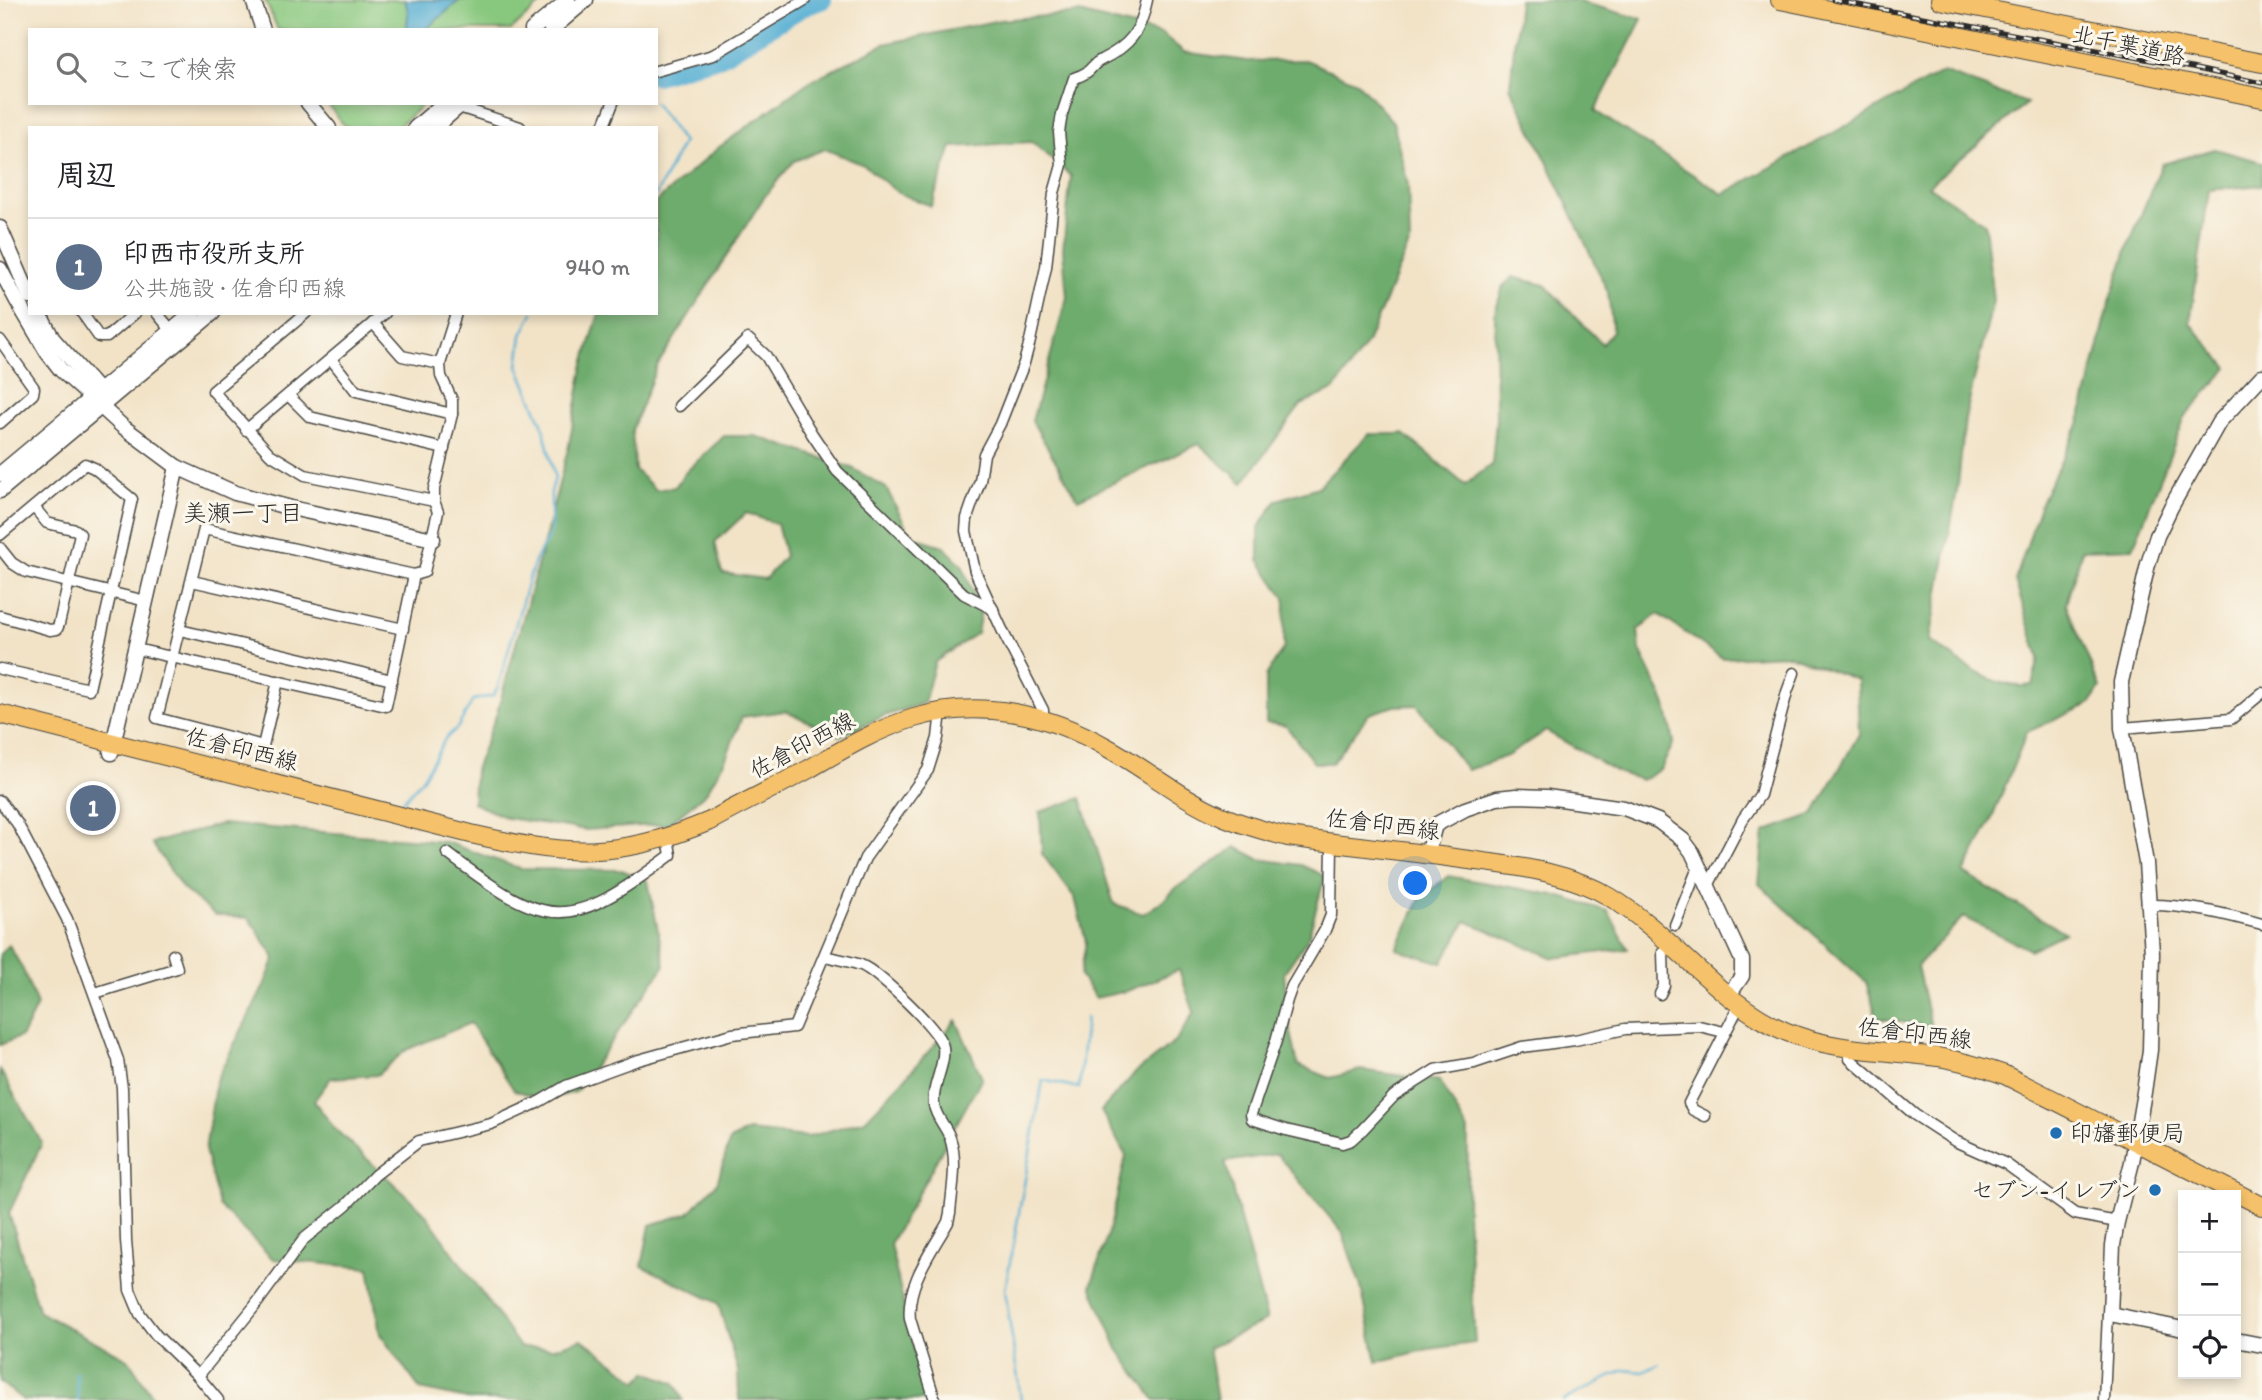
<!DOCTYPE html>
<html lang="ja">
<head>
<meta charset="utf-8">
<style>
	:root { --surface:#fff; --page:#f2f2f2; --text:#202124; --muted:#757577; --line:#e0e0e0; --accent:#db2777 }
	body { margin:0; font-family:Itim,"Klee One",sans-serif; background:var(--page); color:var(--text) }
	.controls { position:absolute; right:21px; bottom:21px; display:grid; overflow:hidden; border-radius:0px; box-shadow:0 4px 10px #0003 }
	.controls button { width:63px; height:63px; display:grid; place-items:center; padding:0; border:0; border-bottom:2px solid var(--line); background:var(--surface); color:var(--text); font:35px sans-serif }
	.you { position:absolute; left:1416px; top:884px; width:24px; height:24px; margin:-18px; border:5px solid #fff; border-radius:50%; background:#1a73e8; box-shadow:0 0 0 10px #1a73e833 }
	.badge { display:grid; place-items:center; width:46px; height:46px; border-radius:50%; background:var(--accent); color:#fff; font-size:23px; font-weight:700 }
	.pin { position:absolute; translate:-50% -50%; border:4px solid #fff; box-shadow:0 2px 7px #0006 }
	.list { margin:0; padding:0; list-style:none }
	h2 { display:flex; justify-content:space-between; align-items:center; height:91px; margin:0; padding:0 28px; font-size:30px }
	h2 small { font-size:23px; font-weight:400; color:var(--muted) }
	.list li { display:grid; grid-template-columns:46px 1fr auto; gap:21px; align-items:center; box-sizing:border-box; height:98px; padding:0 28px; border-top:2px solid var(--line) }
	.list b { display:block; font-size:26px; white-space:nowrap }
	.list p { margin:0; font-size:23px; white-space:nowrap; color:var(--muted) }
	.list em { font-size:23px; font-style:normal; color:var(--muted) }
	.icon { flex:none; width:38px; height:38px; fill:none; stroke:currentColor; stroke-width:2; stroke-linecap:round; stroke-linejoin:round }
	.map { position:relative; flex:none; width:2262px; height:1400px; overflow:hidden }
	.search { position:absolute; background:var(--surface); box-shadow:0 4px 10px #0003; left:28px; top:28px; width:630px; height:77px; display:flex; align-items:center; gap:18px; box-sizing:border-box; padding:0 24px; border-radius:0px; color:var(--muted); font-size:26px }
	.panel { position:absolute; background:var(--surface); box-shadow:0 4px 10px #0003; left:28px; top:126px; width:630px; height:189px; border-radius:0px }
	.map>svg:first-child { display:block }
	.green { fill:#88c77e; stroke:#5a7954; stroke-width:2 }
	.forest { fill:#6eac6d; stroke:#4c6c4c; stroke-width:2; fill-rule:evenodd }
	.water { fill:#56afd3; stroke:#406d7f; stroke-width:2 }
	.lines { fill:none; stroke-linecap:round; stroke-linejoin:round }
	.stream { stroke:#56afd3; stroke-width:2.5 }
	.river { stroke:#56afd3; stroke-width:18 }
	.minor-casing { stroke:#494742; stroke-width:13 }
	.tertiary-casing { stroke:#494742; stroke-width:17 }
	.primary-casing { stroke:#494742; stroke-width:20 }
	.trunk-casing { stroke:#494742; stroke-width:20 }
	.minor { stroke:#fff; stroke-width:10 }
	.tertiary { stroke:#fff; stroke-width:14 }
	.primary { stroke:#f5c16b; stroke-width:18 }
	.trunk { stroke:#f5c16b; stroke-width:18 }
	.rail-casing { stroke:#2b2b2b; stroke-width:5 }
	.rail { stroke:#fbf7ec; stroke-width:2.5; stroke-dasharray:8; stroke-linecap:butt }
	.poi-dot { fill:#1f6fb2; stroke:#fbf7ec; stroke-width:2.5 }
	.labels { text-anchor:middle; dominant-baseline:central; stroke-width:6; stroke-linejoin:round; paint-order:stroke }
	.street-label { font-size:23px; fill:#2b2b2b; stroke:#fbf7ec }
	.poi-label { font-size:23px; fill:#2b2b2b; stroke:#fbf7ec; text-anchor:start }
	.neighbourhood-label { font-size:24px; fill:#2b2b2b; stroke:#fbf7ec }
</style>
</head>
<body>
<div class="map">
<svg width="2262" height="1400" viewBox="0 0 2262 1400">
	<rect width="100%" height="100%" fill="#fbf7ec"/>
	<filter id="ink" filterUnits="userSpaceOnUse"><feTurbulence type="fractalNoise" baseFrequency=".0143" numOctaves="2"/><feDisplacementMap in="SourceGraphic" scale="14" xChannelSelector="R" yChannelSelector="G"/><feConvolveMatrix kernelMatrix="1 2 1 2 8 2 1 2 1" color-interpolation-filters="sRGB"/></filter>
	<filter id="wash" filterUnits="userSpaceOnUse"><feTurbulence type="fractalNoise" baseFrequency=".00686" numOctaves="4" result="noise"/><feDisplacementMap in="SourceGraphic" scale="28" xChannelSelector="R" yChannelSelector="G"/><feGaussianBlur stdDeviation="1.57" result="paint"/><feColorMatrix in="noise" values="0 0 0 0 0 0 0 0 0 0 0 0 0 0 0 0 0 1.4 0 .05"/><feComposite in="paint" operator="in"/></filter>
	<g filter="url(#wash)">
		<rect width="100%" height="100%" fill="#f2e3c7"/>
		<g class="green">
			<path d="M265,0h280l-34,30h-233z"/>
			<path d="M327,103h98l-29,25h-50z"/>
		</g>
		<g class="forest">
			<path d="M1519,0h54l69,19 -47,92 128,83 220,-122 84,31 -99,83 57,37 8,78 -28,117 -7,67 -28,156c29,20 65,51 102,44l7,-27 -24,-77 27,-81 37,-75 31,-124 20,-60 32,-77 53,-15 47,13v23l-53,5 -19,133 38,45 -43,49 -52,131 -51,2 -16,54 34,84 -10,16 -63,28 -37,91 -26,50 101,60 -35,17 -67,-33 -46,49 14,61 -54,-9 -11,-36 -107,-98 5,-52 50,-18 45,-80 -2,-54 -67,-25 -68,3 -64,-44 -20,16 2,20 26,55 8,37 -13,27 -19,11 -23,-7 -73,-42 -39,25 -40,14 -50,-65 -22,1 -26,8 -37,49h-18l-28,-37 -20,-3v-47l18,-29 1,-49 -26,-38v-33l18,-27 41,-13 51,-53h35l61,51 27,-21 4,-45 -1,-106 8,-27 10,-9 32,8 57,59 11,-13 -5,-39 -53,-114 -45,-92z"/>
			<path d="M1079,13l83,21 22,18 63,9 59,-1 51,22 36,40 15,63 2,57 -43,101 -32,46 -34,16 -58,78 -44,-39 -121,55 -46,-78 35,-124 -4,-48 8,-73 -39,-34 -80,5 -21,59 -33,-13 -34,-28 -39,-16 -31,12 -30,36 -107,169 -25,64 3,40 21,20 19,-3 10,-14 39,-37h31l97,32 34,20 25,48 32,10 19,19 19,46 -4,22 -42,29 -11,41 -40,13 -44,20 -55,-25 -43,6 -16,41 -20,35 -38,31 -82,6 -79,-12 -34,-15 2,-33 22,-57 48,-175 24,-93 14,-78 16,-54h57v-111l62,-54 89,-65 77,-39 116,-24zM746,513l31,11 8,32 -20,23 -43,-6 -7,-31z"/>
			<path d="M1081,798l33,106 29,10 21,-14 12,-12 60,-41 23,12 42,6 24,11 -17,62 -24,35 6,55 8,37 32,13 30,-8 80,11 28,50 -1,81 8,131 -46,6 -52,13 -16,-75 -19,-55 -65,-78 -52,8 42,158 -59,28 9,52h-62l-37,-51 -27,-63 19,-59 16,-71 -25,-45 34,-38 42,-33 17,-28 -15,-42 -52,21 -31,7 -16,-22 6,-34 -11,-44 -33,-44 -2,-42z"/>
			<path d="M221,824l225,18 75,27 101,1 26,11 17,84 -89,127 -31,8 -31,-10 -44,-67 -64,27 -29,25 -46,3 -17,23 21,28 89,83 96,135 34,1 28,-9 56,42 9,-9 28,11 8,17h-211l-52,-11 -40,-55 -11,-66 -96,-9 -54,-53 -14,-56 11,-70 47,-92 12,-30 -26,-40 -34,-3 -32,-26 -31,-46z"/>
			<path d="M1448,876l106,19 54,16 20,38 -74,9 -88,-37 -24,42 -46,-14 24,-50z"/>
			<path d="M9,945l14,25 14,35 -15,31 -22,9v-91z"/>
			<path d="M956,1020l26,58 -92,166 35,153 -2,3h-184l-1,-29 -20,-68 -76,-37 8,-41 39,-12 28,-30 13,-43 18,-9 60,6 57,-17 35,-36z"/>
			<path d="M0,1070l42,73 -33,70 30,99 89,47 27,41h-132l-23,-18z"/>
		</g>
		<path class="water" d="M404,0h56l-35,30h-19c2,-11 4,-20 -2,-30z"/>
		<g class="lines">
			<g class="stream">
				<path d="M654,103l29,39 -27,53"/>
				<path d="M402,802l21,-24 22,-39 13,-12 15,-27 20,-4 5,-9 30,-106 8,-22 15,-27v-40l4,-14 -12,-52 -25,-60 4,-31 11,-22"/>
				<path d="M76,1372l2,28"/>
				<path d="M1021,1400l-16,-110 38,-210 36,8 7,-70"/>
				<path d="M1564,1400l60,-30 19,2 17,-8"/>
			</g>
			<path class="river" d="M656,76l65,-19 81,-49 21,-8"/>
		</g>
	</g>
	<g filter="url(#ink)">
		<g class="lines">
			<g class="minor-casing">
				<g id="minor">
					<path d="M656,71l57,-16 92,-55"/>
					<path d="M459,107l61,20"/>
					<path d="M603,128l10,-25"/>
					<path d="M82,313l17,24h8l28,-24"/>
					<path d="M157,313l15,18"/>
					<path d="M306,313l-93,78 57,63 35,21 129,26"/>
					<path d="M373,323l29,33 38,8"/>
					<path d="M0,340l34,48 -1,6 -33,29"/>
					<path d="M331,359l25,32 96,23"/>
					<path d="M288,395l22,22 134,32"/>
					<path d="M679,406l69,-67 18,17 46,78 25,37 127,123 29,15"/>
					<path d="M246,430l139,-117"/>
					<path d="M0,535l85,-71 9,4 38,31 -43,190 -89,-20"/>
					<path d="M0,548l12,15 14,9 120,29"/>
					<path d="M192,581l211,48"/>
					<path d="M0,616l50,14 7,-1 2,-5 21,-90 -4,-4 -29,-7 -13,-16"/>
					<path d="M180,630l212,50"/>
					<path d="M136,649l250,57 28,-131"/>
					<path d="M278,681l-15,65 -106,-28 47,-189 210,46 10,-3 14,-60 -4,-11v-12l18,-75v-14l-11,-24 -1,-12 16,-51"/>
					<path d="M1043,718v-8l-38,-74 -30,-65 -9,-40 1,-13 13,-37 4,-27 16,-30 24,-61 6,-22 16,-74 8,-74 8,-28 -3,-33 3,-18 12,-36c20,-6 16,-13 27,-18 29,-14 40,-29 46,-60"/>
					<path d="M2122,728l109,-9 31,-26"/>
					<path d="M0,801l17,22 50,96 51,141 4,28 4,152 4,50 10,24 16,21 42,41 20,24"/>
					<path d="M1332,843l-1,72 -6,15 -33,56 -5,14 -11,41 -25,73 1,5 34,11 56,13 9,-3 11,-10 32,-34 41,-26 39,-7 48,-16 53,-7 50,-11 74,-3 25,6"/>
					<path d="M447,853c102,78 121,79 224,2l-3,-17"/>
					<path d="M1709,884l34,-65 17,-24 27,-103 7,-19"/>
					<path d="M2150,905c38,0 75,9 112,19"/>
					<path d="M1675,925l24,-60"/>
					<path d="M825,956c12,3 25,5 36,9 17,7 79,65 82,82 3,19 -12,39 -9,58 2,13 12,21 16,33 8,22 2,52 0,75l-2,9c-16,29 -42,62 -38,97l25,81"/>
					<path d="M95,993l82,-25 -4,-13"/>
					<path d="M1660,994l4,-8 -1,-34"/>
					<path d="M1850,1049v10l65,56 40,26 51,23 69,50 42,8"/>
					<path d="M1705,1116l-12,-6 -4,-7 51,-99"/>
					<path d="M198,1376l56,-69 50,-68 42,-34 29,-30 44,-34 72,-17 46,-21 29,-17 69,-25 97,-27 62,-7 71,-169 63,-88 10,-32 3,-27"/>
					<path d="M2104,1400l4,-87 2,1"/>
				</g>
			</g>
			<g class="tertiary-casing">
				<g id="tertiary">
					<path d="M253,0l10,30"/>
					<path d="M532,30l36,-30"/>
					<path d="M551,30l35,-30"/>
					<path d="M308,103l21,25"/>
					<path d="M415,128l29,-25"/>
					<path d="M434,128l29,-25"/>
					<path d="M0,228l30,69"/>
					<path d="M0,269l17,32 30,51 14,18 61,56 55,41 58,26 56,15 142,31"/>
					<path d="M39,313l14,26 54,61"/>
					<path d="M0,474l193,-161"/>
					<path d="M0,491l213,-178"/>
					<path d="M111,753l66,-286"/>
					<path d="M1427,854l8,-29 30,-16 32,-11 19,-2 31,1 77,11 34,13 25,19 9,12 50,108v16l-13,19"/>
					<path d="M2183,1329l-73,-15 3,-69 4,-23 15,-60 12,-70 6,-42 1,-44 1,-53 -6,-90 -24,-135 -1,-46 27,-118 9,-28 14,-29 48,-85 43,-46"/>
					<path d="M2236,1340l26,5"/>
				</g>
			</g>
			<g class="primary-casing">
				<path id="primary" d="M0,714l471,120c96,22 146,26 239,-13 32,-18 66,-34 99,-52 33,-19 67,-40 105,-51 66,-20 135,-4 194,30 38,21 74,51 114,68 21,9 43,15 66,21 58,8 116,14 174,22 51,7 103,11 148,38 63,38 109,107 177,135 49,20 100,18 151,25 23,4 45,10 67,18l257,131"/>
			</g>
			<g class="trunk-casing">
				<g id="trunk">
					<path d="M1780,0l482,98"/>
					<path d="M1940,0l322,63"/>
				</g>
			</g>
			<use href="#minor" class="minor"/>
			<use href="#tertiary" class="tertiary"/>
			<use href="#primary" class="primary"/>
			<use href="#trunk" class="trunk"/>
			<g class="rail-casing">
				<path id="rail" d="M1833,0l354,67 75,16"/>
			</g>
			<use href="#rail" class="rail"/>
		</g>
	</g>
	<g class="poi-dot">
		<circle cx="2056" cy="1133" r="7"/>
		<circle cx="2155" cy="1190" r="7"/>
	</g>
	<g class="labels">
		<g class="street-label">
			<text transform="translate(2129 45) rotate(12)">北千葉道路</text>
			<text transform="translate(802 745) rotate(-28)">佐倉印西線</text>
			<text transform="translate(242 749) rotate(14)">佐倉印西線</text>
			<text transform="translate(1383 824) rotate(7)">佐倉印西線</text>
			<text transform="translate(1915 1033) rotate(7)">佐倉印西線</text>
		</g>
		<g class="poi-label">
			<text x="2070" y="1133">印旛郵便局</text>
			<text x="2141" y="1190" text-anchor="end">セブン-イレブン</text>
		</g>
		<g class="neighbourhood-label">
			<text x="243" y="512">美瀬一丁目</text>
		</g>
	</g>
</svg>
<div class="controls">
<button>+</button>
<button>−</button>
<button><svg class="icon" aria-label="locate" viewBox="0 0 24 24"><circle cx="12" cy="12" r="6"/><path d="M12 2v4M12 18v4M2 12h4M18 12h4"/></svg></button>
</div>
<div class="you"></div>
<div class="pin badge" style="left:93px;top:808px;background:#5c6f8a">1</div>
<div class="search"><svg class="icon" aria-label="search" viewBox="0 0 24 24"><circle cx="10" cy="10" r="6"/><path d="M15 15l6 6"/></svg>ここで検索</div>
<section class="panel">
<h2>周辺<small></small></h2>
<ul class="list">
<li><span class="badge" style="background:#5c6f8a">1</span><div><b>印西市役所支所</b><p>公共施設 · 佐倉印西線</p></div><em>940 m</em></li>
</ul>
</section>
</div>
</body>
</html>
